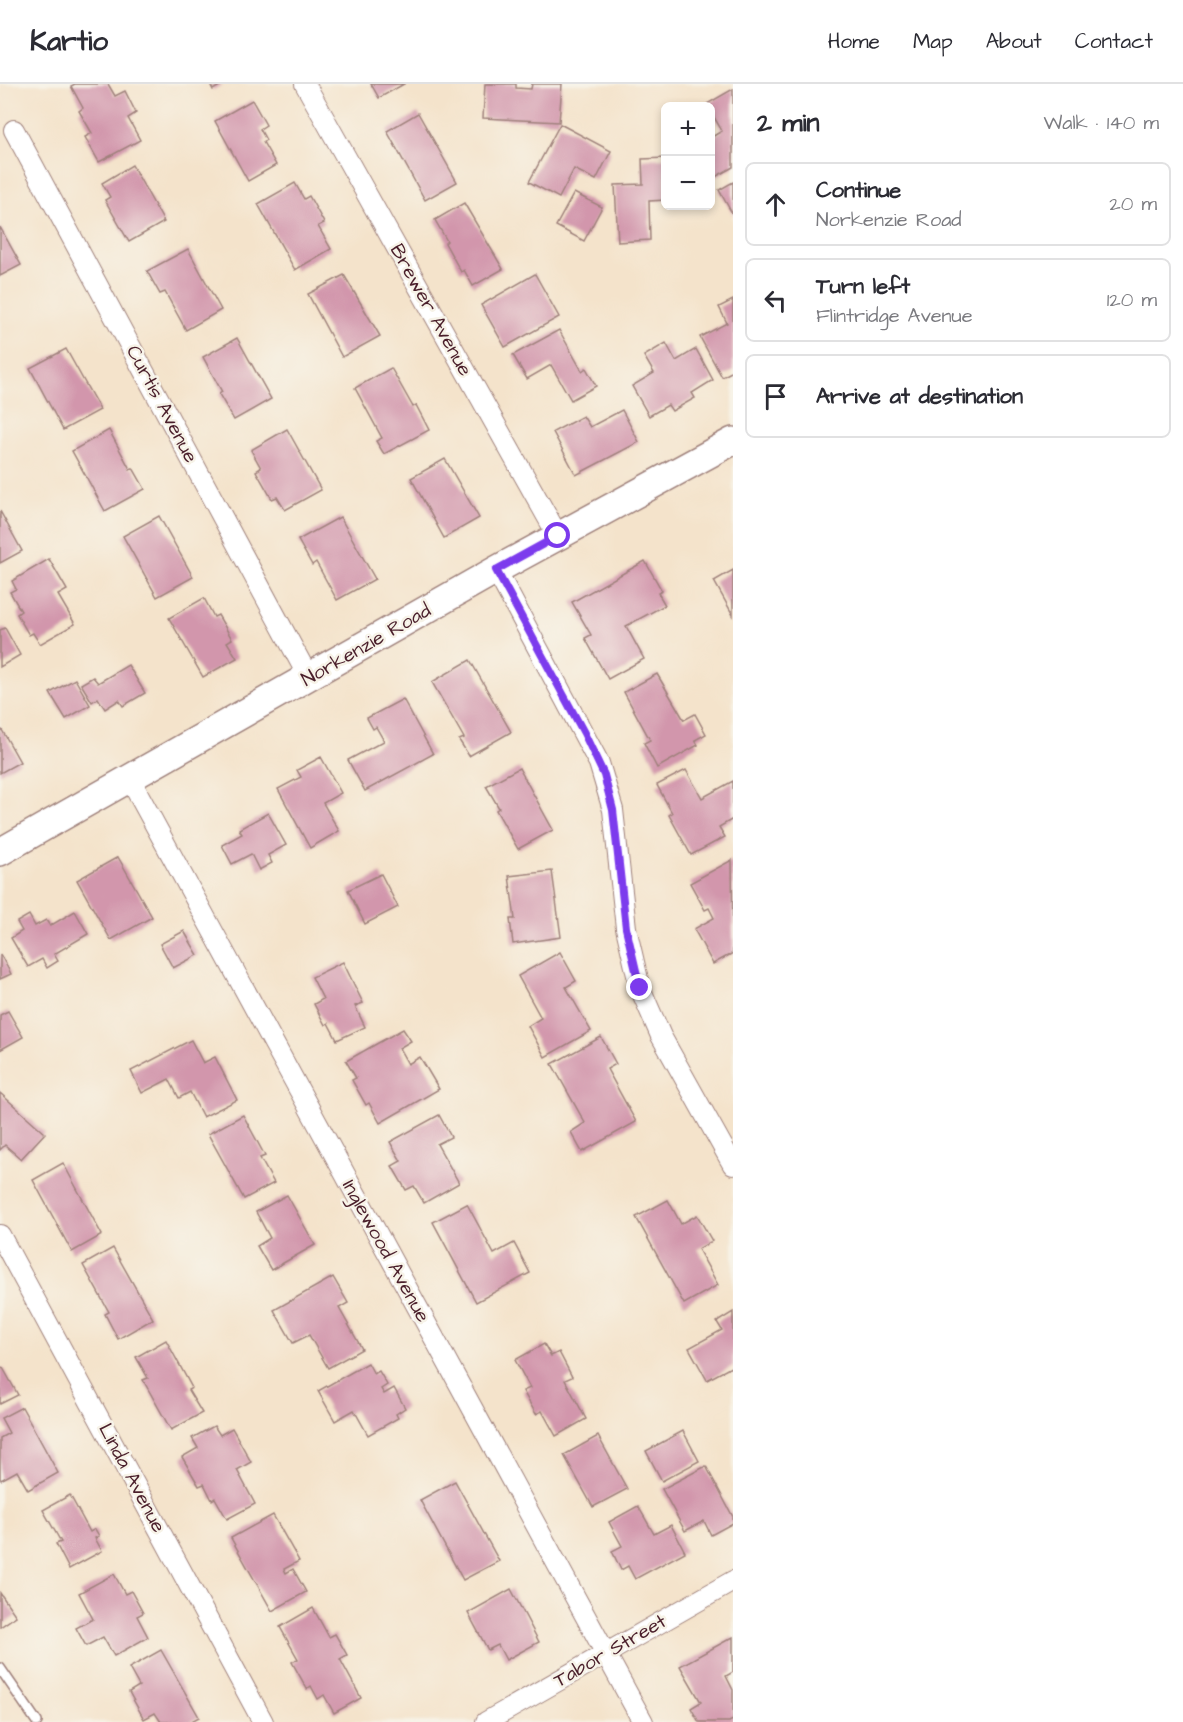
<!DOCTYPE html>
<html lang="en">
<head>
<meta charset="utf-8">
<style>
	:root { --surface:#fff; --page:#f2f2f3; --text:#2b2b33; --muted:#7c7c81; --line:#e1e1e2 }
	body { margin:0; font-family:"Architects Daughter",sans-serif; background:var(--page); color:var(--text) }
	.controls { position:absolute; right:18px; top:18px; display:grid; overflow:hidden; border-radius:9px; box-shadow:0 3px 9px #0003 }
	.controls button { width:54px; height:54px; display:grid; place-items:center; padding:0; border:0; border-bottom:2px solid var(--line); background:var(--surface); color:var(--text); font:30px sans-serif }
	.stop { position:absolute; width:18px; height:18px; margin:-14px; border:4px solid #7c3aed; border-radius:50%; background:#fff }
	.stop.end { background:#7c3aed; border-color:#fff; box-shadow:0 2px 6px #0008 }
	.list { margin:0; padding:0; list-style:none }
	h2 { display:flex; justify-content:space-between; align-items:center; height:78px; margin:0; padding:0 24px; font-size:26px }
	h2 small { font-size:20px; font-weight:400; color:var(--muted) }
	.list li { display:grid; grid-template-columns:39px 1fr auto; gap:18px; align-items:center; box-sizing:border-box; height:84px; margin:0 12px 12px; padding:0 12px; border:2px solid var(--line); border-radius:9px }
	.list b { display:block; font-size:22px; white-space:nowrap }
	.list p { margin:0; font-size:20px; white-space:nowrap; color:var(--muted) }
	.list em { font-size:20px; font-style:normal; color:var(--muted) }
	.icon { flex:none; width:33px; height:33px; fill:none; stroke:currentColor; stroke-width:2; stroke-linecap:round; stroke-linejoin:round }
	.map { position:relative; flex:none; width:733px; height:1638px; overflow:hidden }
	header { display:flex; align-items:center; gap:36px; box-sizing:border-box; height:84px; padding:0 30px; background:var(--surface); border-bottom:2px solid var(--line) }
	header strong { font-size:28px }
	nav { display:flex; gap:33px; margin-inline-start:auto; font-size:21px }
	main { display:flex }
	aside { flex:1; background:var(--surface) }
	.map>svg:first-child { display:block }
	.building { fill:#d296ac }
	.lines { fill:none; stroke-linecap:round; stroke-linejoin:round }
	.lane-casing { stroke:#9f817b; stroke-width:12 }
	.street-casing { stroke:#9f817b; stroke-width:22 }
	.secondary-casing { stroke:#9f817b; stroke-width:30 }
	.lane { stroke:#fff; stroke-width:9 }
	.street { stroke:#fff; stroke-width:20 }
	.secondary { stroke:#fff; stroke-width:27 }
	.route { stroke:#7c3aed; stroke-width:8 }
	.labels { text-anchor:middle; dominant-baseline:central; stroke-width:5; stroke-linejoin:round; paint-order:stroke }
	.street-label { font-size:20px; fill:#4a1f2b; stroke:#f7f3e8 }
</style>
</head>
<body>
<header>
<strong>Kartio</strong>
<nav><a>Home</a><a>Map</a><a>About</a><a>Contact</a></nav>
</header>
<main>
<div class="map">
<svg width="733" height="1638" viewBox="0 0 733 1638">
	<rect width="100%" height="100%" fill="#f7f3e8"/>
	<filter id="ink" filterUnits="userSpaceOnUse"><feTurbulence type="fractalNoise" baseFrequency=".0167" numOctaves="2"/><feDisplacementMap in="SourceGraphic" scale="12" xChannelSelector="R" yChannelSelector="G"/><feConvolveMatrix kernelMatrix="1 2 1 2 8 2 1 2 1" color-interpolation-filters="sRGB"/></filter>
	<filter id="wash" filterUnits="userSpaceOnUse"><feTurbulence type="fractalNoise" baseFrequency=".008" numOctaves="4" result="noise"/><feDisplacementMap in="SourceGraphic" scale="24" xChannelSelector="R" yChannelSelector="G"/><feGaussianBlur stdDeviation="1.35" result="paint"/><feColorMatrix in="noise" values="0 0 0 0 0 0 0 0 0 0 0 0 0 0 0 0 0 1.4 0 .05"/><feComposite in="paint" operator="in"/></filter>
	<g filter="url(#wash)">
		<rect width="100%" height="100%" fill="#f4e3cb"/>
		<g id="blocks">
			<g class="building">
				<path d="M75,0h33l7,12 10,-5 11,22 -8,5 12,22 -41,22 -14,-25 7,-4 -13,-22 4,-3 -12,-22z"/>
				<path d="M210,0h13l-10,6z"/>
				<path d="M371,0h33l-25,14z"/>
				<path d="M485,0h31v4l15,1 1,-5h30l-3,38 -76,-4z"/>
				<path d="M733,5v78l-23,13v-42l12,-7 -12,-21v-4l-3,-2z"/>
				<path d="M252,16l14,25 -6,4 6,11 -3,2 13,23 -28,16 -33,-60z"/>
				<path d="M418,29l39,69 -32,18 -38,-69z"/>
				<path d="M560,40l51,27 -15,29 -22,-11 -15,29 -30,-16z"/>
				<path d="M666,74v42l-17,1 1,39 -32,2 -3,-57 28,-1 -1,-25z"/>
				<path d="M132,81l32,57 -35,20 -24,-42 5,-3 -8,-14z"/>
				<path d="M733,98v33l-14,-25z"/>
				<path d="M295,99l9,16 5,-3 15,27 -6,3 13,23 -36,21 -37,-66z"/>
				<path d="M574,109l28,14 -18,34 -28,-15z"/>
				<path d="M464,119l39,66 -30,17 -9,-16 -3,2 -16,-29 2,-2 -12,-21z"/>
				<path d="M0,143l21,38 -21,11z"/>
				<path d="M188,165l33,61 -35,20 -21,-38 -5,2 -13,-23z"/>
				<path d="M535,190l24,43 -54,30 -24,-42z"/>
				<path d="M344,191l36,61 -38,21 -34,-63z"/>
				<path d="M733,216v71l-11,6 -22,-40 27,-14 -8,-16z"/>
				<path d="M559,246l23,41 4,-3 10,18 -25,14 -20,-35 -24,14 -14,-24z"/>
				<path d="M237,254l34,61 -37,21 -15,-26 3,-2 -19,-35z"/>
				<path d="M666,259l10,18 20,-12 17,31 -21,13 3,5 -23,13 -4,-6 -19,11 -17,-30 22,-13 -10,-17z"/>
				<path d="M66,265l34,61 -37,20 -33,-62z"/>
				<path d="M391,284l22,39 3,-2 13,25 -45,24 -8,-13 6,-3 -27,-50z"/>
				<path d="M622,326l17,32 -63,33 -23,-43 30,-16 7,11z"/>
				<path d="M287,345l34,61 -36,20 -8,-13 -5,2 -16,-28 5,-3 -10,-18z"/>
				<path d="M109,346l21,39 3,-1 12,21 -40,22 -33,-60z"/>
				<path d="M445,375l34,59 -35,20 -33,-60z"/>
				<path d="M0,427l22,40 -22,12z"/>
				<path d="M159,432l34,61 -36,20 -34,-61z"/>
				<path d="M340,433l35,62 -38,21 -21,-38 -4,3 -14,-25z"/>
				<path d="M49,475l18,31 -9,5 17,29 -35,20 -7,-11 -4,2 -12,-21 4,-3 -11,-19 6,-3 -4,-8z"/>
				<path d="M645,477l17,30 -4,2 7,12 -39,21 18,33 -36,20 -23,-41 6,-3 -19,-33z"/>
				<path d="M733,486v45l-19,-34z"/>
				<path d="M204,514l10,19 4,-2 14,24 -5,3 10,16 -34,19 -34,-59z"/>
				<path d="M5,544l15,27 -20,12v-37z"/>
				<path d="M470,576l41,72 -42,24 -10,-16 5,-2 -32,-56z"/>
				<path d="M128,581l17,28 -22,13 -4,-6 -14,9 -7,-11 -6,4 -11,-18 12,-7 5,6z"/>
				<path d="M657,590l27,46 11,-6 11,20 -11,6 3,5 -41,23 -13,-25 6,-3 -26,-48z"/>
				<path d="M75,595l15,26 -24,14 -16,-26z"/>
				<path d="M403,615l30,55 -68,37 -17,-31 36,-19 -8,-14 -3,2 -6,-11z"/>
				<path d="M2,646l18,32 -20,11v-42z"/>
				<path d="M321,673l20,36 -18,10 16,28 -29,17 -32,-59 23,-12 -4,-7z"/>
				<path d="M519,684l34,62 -35,19 -22,-39 3,-2 -13,-22z"/>
				<path d="M686,686l16,28 31,-17v38l-14,8 6,10 -34,18 -22,-40 3,-2 -15,-28z"/>
				<path d="M268,729l18,32 -18,10 4,8 -13,7 -8,-16 -19,10 -10,-19 20,-11 -3,-5z"/>
				<path d="M118,773l34,60 -41,23 -34,-60z"/>
				<path d="M732,776l1,93 -20,11 -19,-35 20,-11 -5,-10 -4,2 -15,-27z"/>
				<path d="M552,787l9,66 -48,7 -3,-25h5l-6,-43z"/>
				<path d="M381,790l17,33 -33,17 -17,-34z"/>
				<path d="M75,827l13,23 -34,20 4,7 -11,7 -5,-9 -14,8 -17,-29 11,-7 -5,-9 12,-7 6,11 11,-6 4,6z"/>
				<path d="M184,847l14,24 -25,13 -13,-24z"/>
				<path d="M560,868l16,29 -10,6 25,44 -46,26 -17,-31 13,-8 -23,-42z"/>
				<path d="M0,870l11,20 -11,5z"/>
				<path d="M343,878l20,41 -8,3 10,21 -28,13 -9,-17 -3,2 -11,-21 9,-5 -11,-22z"/>
				<path d="M8,927l15,26 -23,13v-35z"/>
				<path d="M403,945l8,12 -12,7 9,16 12,-7 19,32 -59,34 -11,-20 -3,2 -14,-25 4,-2 -10,-17z"/>
				<path d="M601,953l15,27 -9,5 29,53 -54,30 -11,-20 14,-9 -33,-59z"/>
				<path d="M191,956l12,23 12,-6 22,43 -34,17 -13,-25 -11,6 -10,-19 -27,14 -11,-22z"/>
				<path d="M0,1009l45,40 -24,26 -16,-14 -5,5z"/>
				<path d="M243,1031l22,41 -5,2 14,25 -30,16 -36,-65z"/>
				<path d="M439,1031l12,22 -14,7 22,39 -35,20 -10,-17 -8,4 -14,-24 9,-5 -11,-19z"/>
				<path d="M63,1079l39,72 -30,17 -39,-72z"/>
				<path d="M287,1111l28,50 -44,25 -14,-24 13,-8 -14,-26z"/>
				<path d="M668,1116l13,24 16,-9 15,26 -14,8 20,36 -34,19 -48,-87z"/>
				<path d="M467,1120l27,50 20,-11 16,30 -54,29 -43,-80z"/>
				<path d="M113,1164l40,71 -35,20 -13,-25 4,-2 -26,-47z"/>
				<path d="M333,1193l15,26 -9,5 23,41 -34,19 -19,-33 -16,8 -19,-33z"/>
				<path d="M733,1228v54l-26,14 -18,-32 33,-18 -5,-8z"/>
				<path d="M166,1256l26,48 -4,2 14,23 -31,17 -28,-50 5,-2 -12,-21z"/>
				<path d="M544,1260l7,12 8,-4 13,25 -7,3 21,39 -30,17 -14,-25 -6,3 -13,-23 7,-3 -15,-28z"/>
				<path d="M368,1279l6,11 5,-3 8,14 -6,4 3,5 10,-6 11,20 -9,6 2,4 -30,17 -14,-25 -19,11 -17,-30z"/>
				<path d="M3,1284l15,27 -18,9v-34z"/>
				<path d="M22,1323l36,66 -30,17 -11,-19 -16,9 -1,-2v-40l9,-5 -8,-15z"/>
				<path d="M214,1342l6,9 12,-7 19,34 -14,8 18,34 -28,15 -12,-21 -3,2 -8,-16 -5,2 -17,-29 16,-9 -6,-10z"/>
				<path d="M683,1347l16,30 -37,20 -16,-30z"/>
				<path d="M598,1352l29,53 -34,18 -29,-52z"/>
				<path d="M706,1382l27,51v6l-22,12 -7,-14 -19,10 -23,-42z"/>
				<path d="M455,1397l44,80 -36,19 -43,-80z"/>
				<path d="M70,1411l20,37 5,-3 4,7 -4,2 7,13 -33,18 -13,-25 5,-2 -18,-32z"/>
				<path d="M638,1422l16,28 17,-9 14,27 -50,27 -7,-13 -7,4 -9,-19 10,-5 -13,-24z"/>
				<path d="M273,1431l26,46 -15,8 2,4 7,-4 13,23 -34,19 -41,-73z"/>
				<path d="M114,1490l11,20 6,-3 12,22 -6,3 11,21 -34,19 -11,-19 -17,9 -10,-18 17,-9 -14,-26z"/>
				<path d="M511,1505l28,53 -33,18 -8,-15 -10,5 -20,-37z"/>
				<path d="M0,1509l16,23 -16,11z"/>
				<path d="M313,1524l16,29 6,-3 12,21 -7,4 21,39 -27,15 -10,-18 -6,4 -7,-13 -4,3 -15,-27 6,-3 -18,-32z"/>
				<path d="M733,1553v35l-7,4 7,14v30l-4,2h-30l-8,-14 10,-6 -21,-36z"/>
				<path d="M161,1566l38,67 -9,5h-29l-6,-9 -11,6 -15,-27 10,-6 -10,-18z"/>
			</g>
		</g>
	</g>
	<g filter="url(#ink)">
		<use href="#blocks" fill-opacity="0" stroke="#9f817b" stroke-width="1.5"/>
		<g class="lines">
			<g class="lane-casing">
				<path id="lane" d="M0,1584l37,54"/>
			</g>
			<g class="street-casing">
				<g id="street">
					<path d="M305,0l253,452"/>
					<path d="M14,46l295,548"/>
					<path d="M496,486l103,193 14,47 13,118 14,60 21,48 72,129"/>
					<path d="M130,695l513,943"/>
					<path d="M0,1151l263,487"/>
					<path d="M486,1638l247,-141"/>
				</g>
			</g>
			<g class="secondary-casing">
				<path id="secondary" d="M0,768l496,-282 237,-129"/>
			</g>
			<use href="#lane" class="lane"/>
			<use href="#street" class="street"/>
			<use href="#secondary" class="secondary"/>
		</g>
	</g>
	<g class="lines" filter="url(#ink)">
		<path class="route" d="M558,452l-62,34 88,163 20,42 9,35 13,118 14,60"/>
	</g>
	<g class="labels">
		<g class="street-label">
			<text transform="translate(431 226) rotate(61)">Brewer Avenue</text>
			<text transform="translate(162 320) rotate(62)">Curtis Avenue</text>
			<text transform="translate(366 561) rotate(-30)">Norkenzie Road</text>
			<text transform="translate(386 1167) rotate(61)">Inglewood Avenue</text>
			<text transform="translate(132 1394) rotate(62)">Linda Avenue</text>
			<text transform="translate(610 1567) rotate(-30)">Tabor Street</text>
		</g>
	</g>
</svg>
<div class="controls">
<button>+</button>
<button>−</button>
</div>
<div class="stop" style="left:558px;top:452px"></div>
<div class="stop end" style="left:640px;top:904px"></div>
</div>
<aside>
<h2>2 min<small>Walk · 140 m</small></h2>
<ul class="list">
<li><svg class="icon" aria-label="ahead" viewBox="0 0 24 24"><path d="M12 20V5M6 11l6-6 6 6"/></svg><div><b>Continue</b><p>Norkenzie Road</p></div><em>20 m</em></li>
<li><svg class="icon" aria-label="left" viewBox="0 0 24 24"><path d="M17 20v-9H6M10 6l-5 5 5 5"/></svg><div><b>Turn left</b><p>Flintridge Avenue</p></div><em>120 m</em></li>
<li><svg class="icon" aria-label="arrive" viewBox="0 0 24 24"><path d="M6 21V4h12l-3 4 3 4H6"/></svg><div><b>Arrive at destination</b></div></li>
</ul>
</aside>
</main>
</body>
</html>
